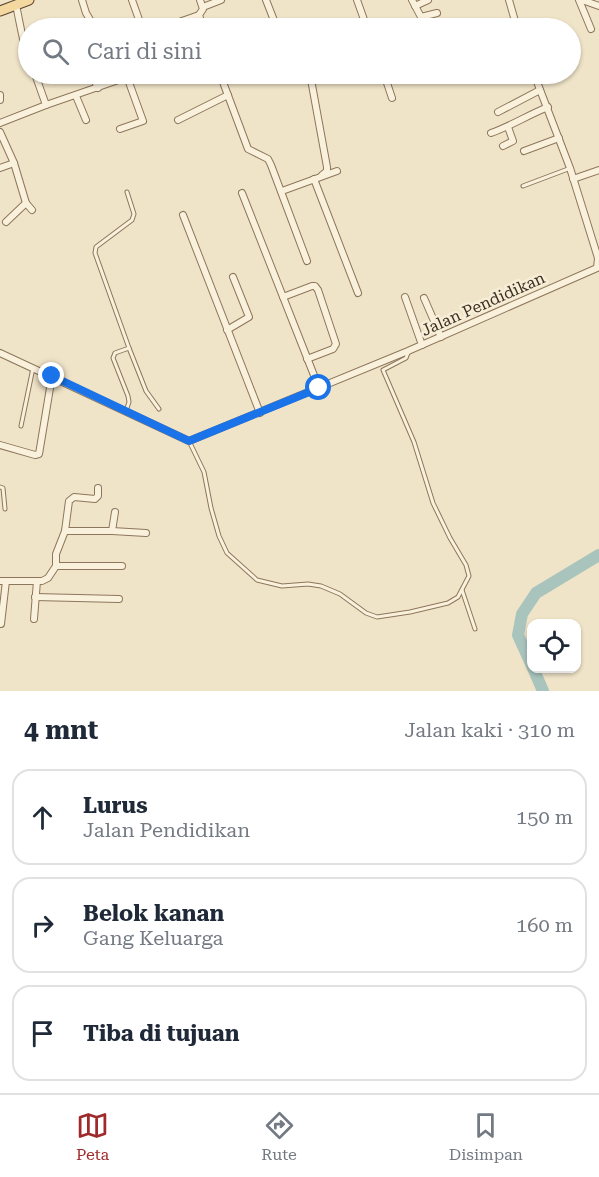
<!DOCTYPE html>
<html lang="id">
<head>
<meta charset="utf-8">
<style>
	:root { --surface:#fff; --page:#f2f2f3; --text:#1f2937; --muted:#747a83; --line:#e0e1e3; --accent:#9e2a2b }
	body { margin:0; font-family:"Roboto Serif",serif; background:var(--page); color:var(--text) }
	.controls { position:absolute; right:18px; bottom:18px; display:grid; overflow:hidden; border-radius:12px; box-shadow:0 2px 4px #0004 }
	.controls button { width:54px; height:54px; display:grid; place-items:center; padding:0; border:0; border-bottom:2px solid var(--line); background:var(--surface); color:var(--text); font:30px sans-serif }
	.stop { position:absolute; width:18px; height:18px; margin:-14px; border:4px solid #1a73e8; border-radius:50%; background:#fff }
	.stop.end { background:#1a73e8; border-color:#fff; box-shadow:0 2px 6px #0008 }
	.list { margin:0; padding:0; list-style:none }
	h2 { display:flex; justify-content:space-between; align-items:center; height:78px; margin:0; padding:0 24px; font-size:26px }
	h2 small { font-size:20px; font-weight:400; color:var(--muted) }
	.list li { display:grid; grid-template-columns:39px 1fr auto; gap:18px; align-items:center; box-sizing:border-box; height:96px; margin:0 12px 12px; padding:0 12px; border:2px solid var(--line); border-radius:18px }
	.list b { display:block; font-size:22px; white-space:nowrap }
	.list p { margin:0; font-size:20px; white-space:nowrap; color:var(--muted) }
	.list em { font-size:20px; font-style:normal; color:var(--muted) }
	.icon { flex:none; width:33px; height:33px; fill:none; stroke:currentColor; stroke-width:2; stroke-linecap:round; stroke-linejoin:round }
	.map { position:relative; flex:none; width:599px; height:691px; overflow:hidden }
	.search { position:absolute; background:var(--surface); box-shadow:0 2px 4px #0004; left:18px; right:18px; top:18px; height:66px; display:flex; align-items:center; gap:15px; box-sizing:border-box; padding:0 21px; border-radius:33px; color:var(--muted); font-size:22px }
	.sheet { height:402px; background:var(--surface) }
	nav { display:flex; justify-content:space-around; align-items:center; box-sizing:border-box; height:84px; border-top:2px solid var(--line); background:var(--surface); font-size:16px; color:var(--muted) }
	nav a { display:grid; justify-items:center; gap:3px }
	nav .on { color:var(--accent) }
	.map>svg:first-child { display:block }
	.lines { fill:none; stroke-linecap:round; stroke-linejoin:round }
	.river { stroke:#a9c4bc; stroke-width:12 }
	.service-casing { stroke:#8d765c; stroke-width:5 }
	.minor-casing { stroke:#8d765c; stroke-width:8 }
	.primary-casing { stroke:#5b4430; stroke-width:11 }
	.service { stroke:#faf1dc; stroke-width:3 }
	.minor { stroke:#faf1dc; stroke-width:6 }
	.primary { stroke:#f3d9a0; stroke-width:9 }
	.route { stroke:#1a73e8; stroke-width:8 }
	.labels { text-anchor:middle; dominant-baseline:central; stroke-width:5; stroke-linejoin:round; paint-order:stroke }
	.street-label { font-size:16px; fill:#3d2e20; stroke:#f7eed8 }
</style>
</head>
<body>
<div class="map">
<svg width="599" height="691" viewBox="0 0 599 691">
	<rect width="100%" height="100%" fill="#f0e4c8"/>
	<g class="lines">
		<g class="river">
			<path d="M532,666l-14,-31 4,-21 14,-21 63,-38"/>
			<path d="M533,668l10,23"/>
		</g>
		<g class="service-casing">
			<g id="service">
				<path d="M523,186l45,-17"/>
				<path d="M129,348l17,43 13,18"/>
				<path d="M126,411l3,-9 -1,-6 -15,-38 2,-5 14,-5 -34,-95 1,-6 36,-27 2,-6 -7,-22"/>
				<path d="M21,426l12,-58"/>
				<path d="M189,441l15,31 7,36 8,28 8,17 30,27 25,6 26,-2 13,2 19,8 26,19 11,4 33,-5 38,-9 10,-6 11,-21 -3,-11 -16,-27 -17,-35 -19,-61 -31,-72 23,-12 2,-5"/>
				<path d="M0,487l3,1 2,21"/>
				<path d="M462,590l13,39"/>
			</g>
		</g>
		<g class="minor-casing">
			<g id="minor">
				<path d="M82,0l4,13 9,15"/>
				<path d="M132,0l10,28"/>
				<path d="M200,0l3,9 -4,6 4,13"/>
				<path d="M266,0l11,28"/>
				<path d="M357,0l10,28"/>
				<path d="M412,0l9,17 16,-4"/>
				<path d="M509,0l8,28"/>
				<path d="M579,0l12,29"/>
				<path d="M582,0l17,6"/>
				<path d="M16,5c4,18 6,34 12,52"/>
				<path d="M415,6l13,-6"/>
				<path d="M203,7l18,-7"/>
				<path d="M169,28l10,-6 20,-7"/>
				<path d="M506,28l9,-3"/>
				<path d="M35,74l11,31"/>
				<path d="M92,74l6,14"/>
				<path d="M220,74l28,75 20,10 3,6 36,96"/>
				<path d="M310,74l17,93v4l-5,4"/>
				<path d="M384,74l8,24"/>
				<path d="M0,95v5"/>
				<path d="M76,96l10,24"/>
				<path d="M498,112l42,-22"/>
				<path d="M178,120l50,-25"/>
				<path d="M0,123l46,-18 81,-28"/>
				<path d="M120,129l23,-8 -17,-47"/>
				<path d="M0,132l14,31 12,40 6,7"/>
				<path d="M491,133c20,-7 37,-18 57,-26"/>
				<path d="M503,146l10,-5 -5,-14"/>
				<path d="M524,151l35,-13"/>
				<path d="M0,168l14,-5"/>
				<path d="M314,179l44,114"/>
				<path d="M573,179l26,-9"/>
				<path d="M282,191l55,-20"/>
				<path d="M242,193l77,195"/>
				<path d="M183,215l77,198"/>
				<path d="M6,222l20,-19"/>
				<path d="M283,297l29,-11h3l3,4 18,54 -3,5 -26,10"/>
				<path d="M405,297l17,48"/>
				<path d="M424,298l17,39"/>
				<path d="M227,330l22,-13 -16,-40"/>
				<path d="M0,353l189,88 219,-90 189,-83 1,-10 -28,-90 -36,-94"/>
				<path d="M0,445l35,10 4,-1 13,-78"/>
				<path d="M65,531h47l34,2"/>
				<path d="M112,531l3,-19"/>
				<path d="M56,566h66"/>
				<path d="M0,581h42l6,-3 8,-12v-12l9,-23 4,-30 5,-4 21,2 3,-3v-8"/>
				<path d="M35,597l84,2"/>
				<path d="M34,619l3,-38"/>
				<path d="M1,624l5,-43"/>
			</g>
		</g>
		<g class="primary-casing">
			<path id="primary" d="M0,11l29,-11"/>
		</g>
		<use href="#service" class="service"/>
		<use href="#minor" class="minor"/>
		<use href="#primary" class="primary"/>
	</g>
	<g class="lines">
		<path class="route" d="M52,376l137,65 130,-53"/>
	</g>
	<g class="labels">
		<g class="street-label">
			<text transform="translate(483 304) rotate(-24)">Jalan Pendidikan</text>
		</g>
	</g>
</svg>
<div class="controls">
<button><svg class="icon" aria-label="locate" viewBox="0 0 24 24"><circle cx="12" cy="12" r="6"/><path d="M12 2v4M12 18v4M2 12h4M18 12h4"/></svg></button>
</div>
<div class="stop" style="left:319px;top:388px"></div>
<div class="stop end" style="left:52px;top:376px"></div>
<div class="search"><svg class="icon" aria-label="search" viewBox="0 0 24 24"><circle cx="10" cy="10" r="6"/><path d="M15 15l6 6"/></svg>Cari di sini</div>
</div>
<section class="sheet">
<h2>4 mnt<small>Jalan kaki · 310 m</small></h2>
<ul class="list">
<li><svg class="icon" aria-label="ahead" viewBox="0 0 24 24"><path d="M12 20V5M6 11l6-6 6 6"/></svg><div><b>Lurus</b><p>Jalan Pendidikan</p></div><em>150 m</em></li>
<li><svg class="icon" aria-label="right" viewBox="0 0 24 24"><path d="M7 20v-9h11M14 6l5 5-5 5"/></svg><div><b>Belok kanan</b><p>Gang Keluarga</p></div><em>160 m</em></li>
<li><svg class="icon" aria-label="arrive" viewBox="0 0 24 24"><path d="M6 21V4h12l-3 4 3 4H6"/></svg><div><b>Tiba di tujuan</b></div></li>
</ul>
</section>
<nav>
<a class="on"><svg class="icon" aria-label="map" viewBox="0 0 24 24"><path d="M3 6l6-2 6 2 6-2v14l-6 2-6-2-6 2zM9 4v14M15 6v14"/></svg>Peta</a>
<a><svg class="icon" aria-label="directions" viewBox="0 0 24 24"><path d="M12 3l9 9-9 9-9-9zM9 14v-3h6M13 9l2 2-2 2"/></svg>Rute</a>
<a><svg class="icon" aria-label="saved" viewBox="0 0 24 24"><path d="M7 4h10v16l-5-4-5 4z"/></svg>Disimpan</a>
</nav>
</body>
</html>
